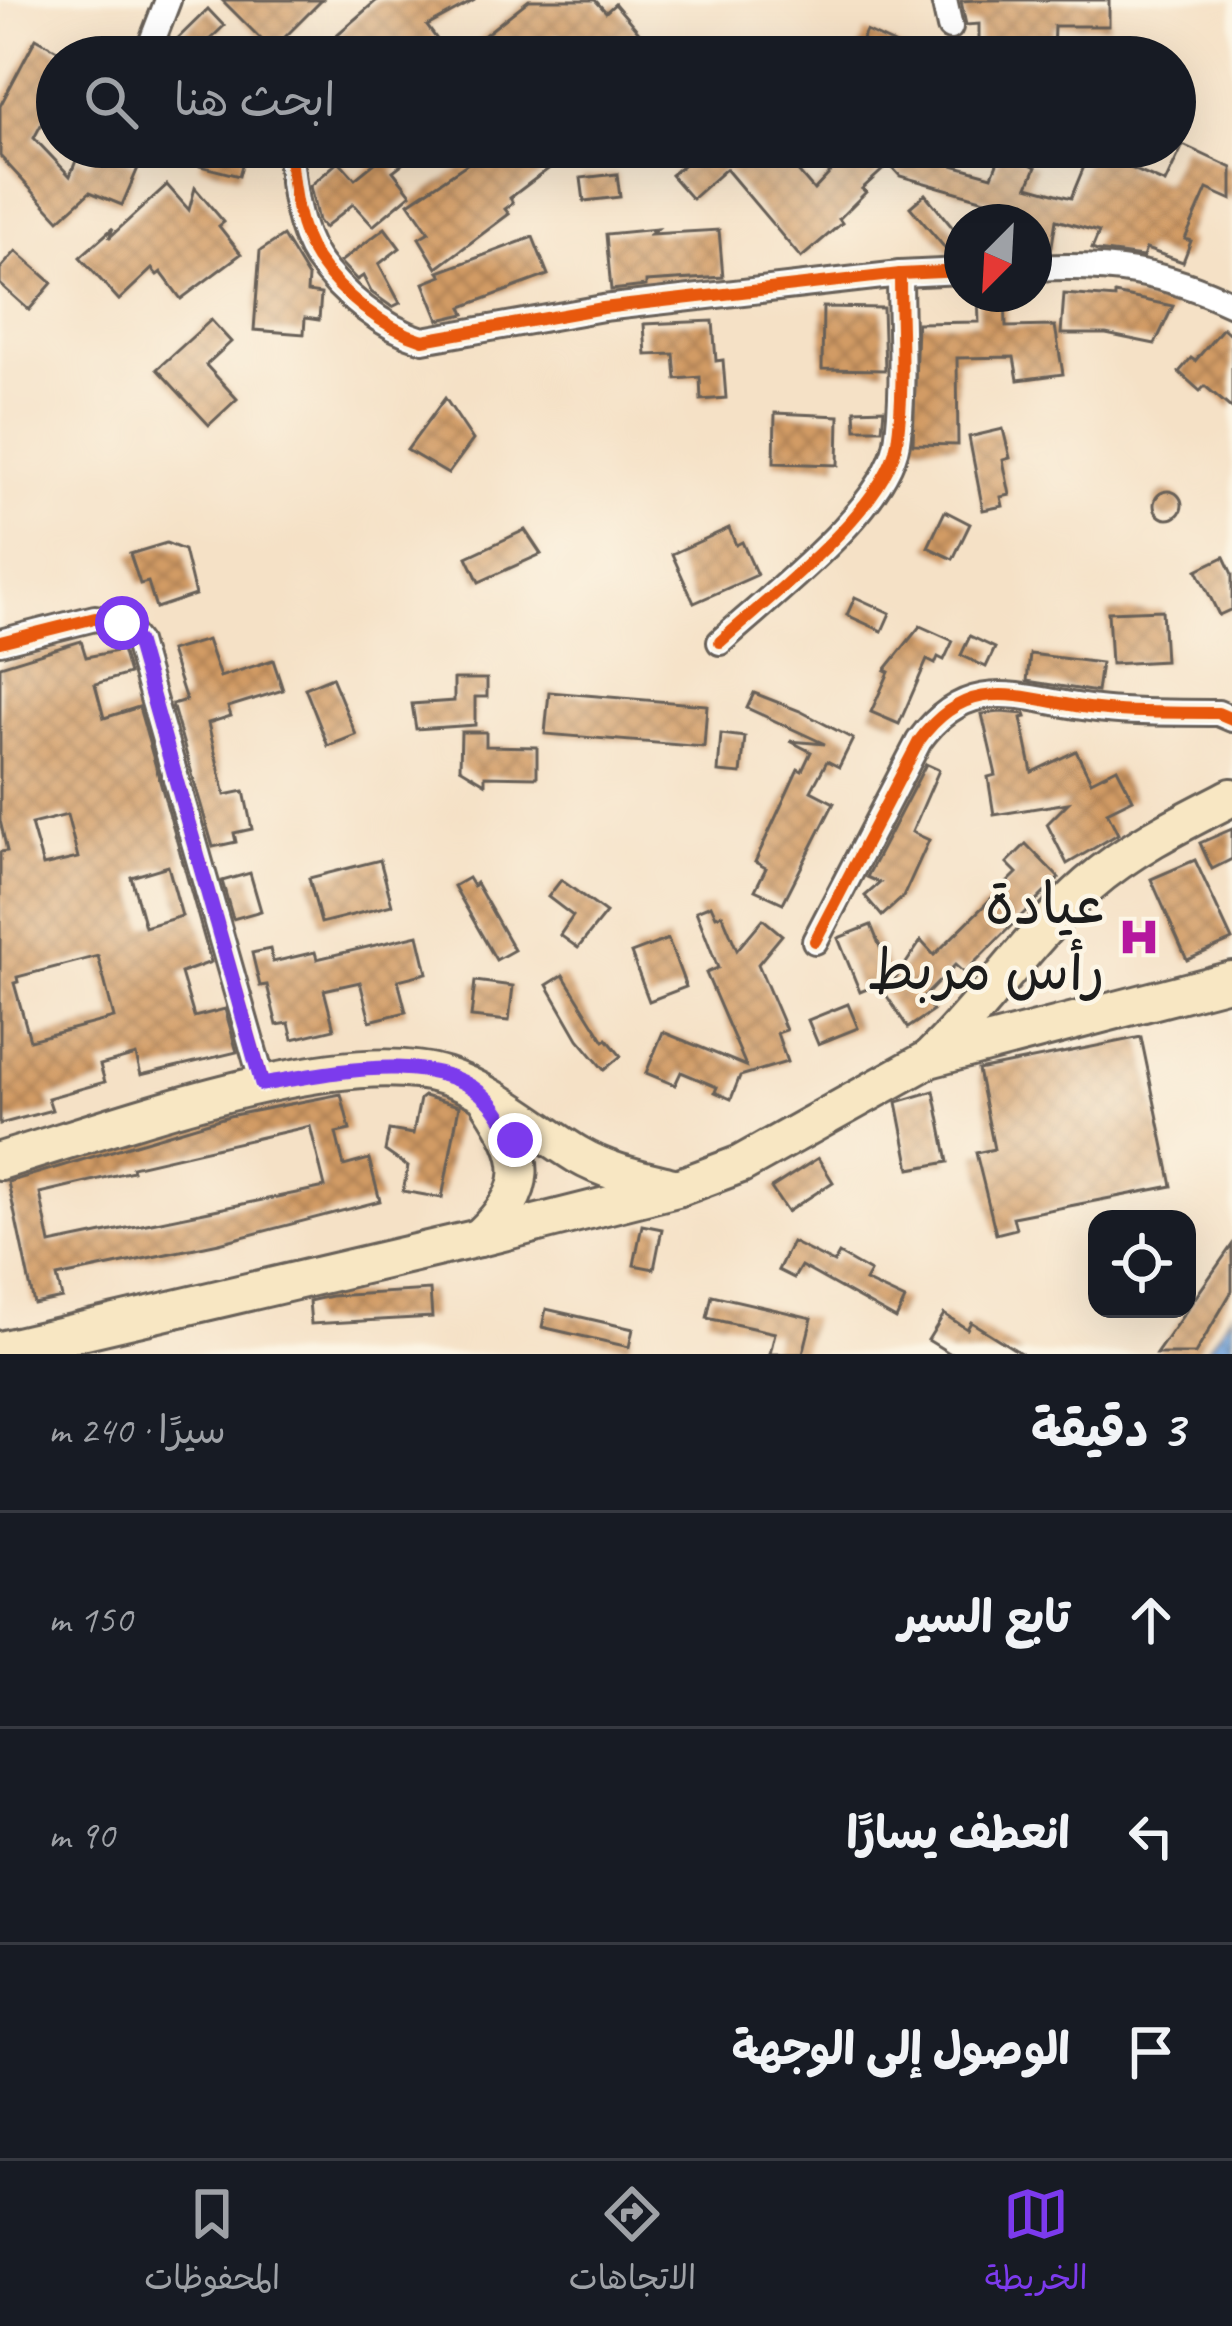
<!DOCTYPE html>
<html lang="ar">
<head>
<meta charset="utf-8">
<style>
	:root { --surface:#171b24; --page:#242831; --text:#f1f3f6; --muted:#9ea1a6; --line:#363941; --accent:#7c3aed }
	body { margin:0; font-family:Caveat,"Playpen Sans Arabic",sans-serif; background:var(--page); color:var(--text); direction:rtl }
	.controls { position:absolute; right:36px; bottom:36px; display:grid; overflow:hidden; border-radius:24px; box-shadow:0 12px 48px #0002 }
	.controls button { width:108px; height:108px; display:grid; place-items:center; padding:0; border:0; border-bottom:3px solid var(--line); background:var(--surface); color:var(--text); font:60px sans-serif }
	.compass { position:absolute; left:944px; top:204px; width:108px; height:108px; border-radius:50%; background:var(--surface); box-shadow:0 12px 48px #0002; rotate:204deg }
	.stop { position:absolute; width:36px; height:36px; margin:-27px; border:9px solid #7c3aed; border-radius:50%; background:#fff }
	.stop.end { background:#7c3aed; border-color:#fff; box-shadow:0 3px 12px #0008 }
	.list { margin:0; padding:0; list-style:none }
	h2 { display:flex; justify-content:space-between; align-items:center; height:156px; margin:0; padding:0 48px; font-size:51px }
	h2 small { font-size:39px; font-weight:400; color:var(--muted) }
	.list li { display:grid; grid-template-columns:78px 1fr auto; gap:36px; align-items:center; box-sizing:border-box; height:216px; padding:0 48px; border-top:3px solid var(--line) }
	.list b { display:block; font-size:45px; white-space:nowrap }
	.list em { font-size:39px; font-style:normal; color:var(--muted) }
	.icon { flex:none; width:66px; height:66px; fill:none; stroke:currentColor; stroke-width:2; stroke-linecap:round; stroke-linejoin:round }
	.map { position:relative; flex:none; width:1232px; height:1354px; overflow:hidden; direction:ltr }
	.search { position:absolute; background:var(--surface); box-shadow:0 12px 48px #0002; left:36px; right:36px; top:36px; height:132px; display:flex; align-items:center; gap:30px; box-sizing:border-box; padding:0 42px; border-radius:66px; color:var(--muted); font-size:45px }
	.sheet { height:804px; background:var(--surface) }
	nav { display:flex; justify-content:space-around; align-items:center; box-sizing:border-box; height:168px; border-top:3px solid var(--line); background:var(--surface); font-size:33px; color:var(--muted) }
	nav a { display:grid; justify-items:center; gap:6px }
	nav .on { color:var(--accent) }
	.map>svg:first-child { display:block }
	.water { fill:url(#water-waves); stroke:#48607c; stroke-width:3 }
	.building { fill:url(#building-cross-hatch); fill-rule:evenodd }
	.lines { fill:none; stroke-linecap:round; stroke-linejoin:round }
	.street-casing { stroke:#686158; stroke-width:30 }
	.secondary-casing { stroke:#686158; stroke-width:42 }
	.street { stroke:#fff; stroke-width:24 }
	.secondary { stroke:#f8e7c3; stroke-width:36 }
	.cycleway-casing { stroke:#fcf5e5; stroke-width:20 }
	.cycleway { stroke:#e8590c; stroke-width:12 }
	.route { stroke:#7c3aed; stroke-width:15 }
	.labels { text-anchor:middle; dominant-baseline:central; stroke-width:9; stroke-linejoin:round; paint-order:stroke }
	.poi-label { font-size:57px; fill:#1c1c1c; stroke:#fcf5e5; text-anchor:end }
</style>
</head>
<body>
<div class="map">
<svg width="1232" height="1354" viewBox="0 0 1232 1354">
	<defs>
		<pattern id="water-waves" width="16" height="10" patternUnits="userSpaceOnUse" patternTransform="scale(3)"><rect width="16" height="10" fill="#73a4dd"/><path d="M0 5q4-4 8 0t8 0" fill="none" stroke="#5e85b2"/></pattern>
		<pattern id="building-cross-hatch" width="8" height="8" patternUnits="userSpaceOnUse" patternTransform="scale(3)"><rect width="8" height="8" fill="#d29b65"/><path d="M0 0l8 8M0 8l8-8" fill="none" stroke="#aa7e52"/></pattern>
	</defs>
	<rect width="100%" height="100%" fill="#fcf5e5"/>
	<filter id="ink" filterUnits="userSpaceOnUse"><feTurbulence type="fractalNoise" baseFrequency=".00833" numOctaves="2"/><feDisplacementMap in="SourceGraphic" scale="24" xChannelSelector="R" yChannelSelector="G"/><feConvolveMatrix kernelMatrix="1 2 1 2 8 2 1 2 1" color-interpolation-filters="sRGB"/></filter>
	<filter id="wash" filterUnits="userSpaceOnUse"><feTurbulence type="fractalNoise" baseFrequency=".004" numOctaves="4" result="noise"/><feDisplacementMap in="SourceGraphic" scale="48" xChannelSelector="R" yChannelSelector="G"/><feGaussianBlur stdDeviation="2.7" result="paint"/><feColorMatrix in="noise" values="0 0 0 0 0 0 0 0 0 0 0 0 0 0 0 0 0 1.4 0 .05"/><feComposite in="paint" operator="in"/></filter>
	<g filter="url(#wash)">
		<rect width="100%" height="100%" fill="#f5e1c6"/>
		<path class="water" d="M1232,1313v41h-28z"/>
		<g id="blocks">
			<g class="building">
				<path d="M222,0h100l-50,50z"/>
				<path d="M377,0h98l-48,26 23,31h-139z"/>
				<path d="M529,0h66l11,12 9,-8 34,40 -15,13h-56l-20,-23 -31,23h-70z"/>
				<path d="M976,0h133v26h-55l-1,28 -74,-1v-29l-13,1 -5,-24z"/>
				<path d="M208,9l16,17 -33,31h-27l3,-8z"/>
				<path d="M866,31l57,26h-69z"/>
				<path d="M36,38l28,16 -7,3v10l-12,22 12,6 -23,43 36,38 7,-18 13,6 7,-16 32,13 9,7 -16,37 -32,-13 -31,28 -59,-64v-50z"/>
				<path d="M1183,145l49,23v32l-25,-11 -22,50 6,2 -8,21 -37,-13 -3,8 -46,-6 -5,-2 7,-17 -43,-12 -5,31h-17v-37l-134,-38 -11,-12 -27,25 4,3 -27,27 3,4 -41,35 -75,-89 -34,30 -21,-24 34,-28h72l37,43 28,-30 -12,-13h107l15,18 40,11 10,-25 34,16 -8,19 43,12 21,-51 37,13 -3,6 39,17z"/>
				<path d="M205,147h42l-8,29 -39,-10z"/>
				<path d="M380,147h44l-31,24 18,23 -38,32 -20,-22 -29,24 -6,-7 -8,-35 29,-25 16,18 31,-25z"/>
				<path d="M458,147h85l12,17 -45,34 3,5 -8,6 4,5 -72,54 -18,-30 10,-6 -20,-29 61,-41z"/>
				<path d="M617,174l3,23 -36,4 -3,-23z"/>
				<path d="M167,185l22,25 6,-22 29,34 -5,4 22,28 -60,45 -20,-27 -4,3 -5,-6 -33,31 -39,-43 33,-29 -4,10z"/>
				<path d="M925,194l37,45v16h-11l-41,-48z"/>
				<path d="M385,228l15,20 -21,16 21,39 -8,4 -21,-15 -8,-16 -6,4 -17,-18z"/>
				<path d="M657,229l-6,5 68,-4 4,47 -77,5v4l-35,4 -5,-56z"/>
				<path d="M283,236l25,41 -1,15 14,2 -2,26 -14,-2 -1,16 -50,-4 6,-79z"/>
				<path d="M533,237l15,38 -86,32 3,7 -26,6 -15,-37 18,-7 -3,-4z"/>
				<path d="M16,251l36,32 -23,27 -29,-26v-15z"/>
				<path d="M978,294h27l1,33 49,-1 8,48 -45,6 -4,-23 -57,1 1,87 -45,-1 4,-121 62,-1z"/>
				<path d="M1064,294l51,4v-4l58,12 -18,38 -49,-10h-45z"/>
				<path d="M823,307l60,1 2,62 -63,-1z"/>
				<path d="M211,320l20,22 -25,23 31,34 -28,26 -52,-56z"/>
				<path d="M713,321l3,40 7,-1 3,38 -25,2 -1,-23 -24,2 -2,-25 -28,1 -2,-31z"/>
				<path d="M1223,328l9,8v73l-27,-23 -5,5 -21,-19 12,-14 4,3z"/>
				<path d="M445,398l28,42 -25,34 -41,-24z"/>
				<path d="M884,409l-2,20h-26l-1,-19z"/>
				<path d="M775,413l64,3 -1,49 -64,-2z"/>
				<path d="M1003,429l7,29 -7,2 7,35 -9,2 2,9 -20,4 -14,-73z"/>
				<circle cx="1168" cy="505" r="14"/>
				<path d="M945,511l25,13 -17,35 -25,-12z"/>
				<path d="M729,528l7,17 6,-3 15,33 -63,28 -22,-49z"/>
				<path d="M525,530l16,24 -62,28 -12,-25z"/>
				<path d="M166,543l18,7 11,45 -39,13 -8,-26 -8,2 -10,-30z"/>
				<path d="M1224,557l8,17v35l-13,6 -22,-45z"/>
				<path d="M855,597l35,16 -8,18 -35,-16z"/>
				<path d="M1162,610l3,51 -54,3 -3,-52z"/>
				<path d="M920,626l33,15 -9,19 -6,-3 -3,7 -8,-4 -28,64 -28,-12 18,-40 -4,-2z"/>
				<path d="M970,636l25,12 -9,19 -25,-12z"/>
				<path d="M207,640l13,37 53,-17 10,30 -55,17 3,9 -23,7 17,72 19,-4 8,38 -18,4 2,9 -23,5 -41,-143 14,-4 -16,-49z"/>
				<path d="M81,641l5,16 36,-7 7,24 -34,10 9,34 35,-11 72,255 -30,11 13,44 31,-8 12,43 -96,23 -5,-20 -36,10 5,17 -57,16 4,12 -52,14v-272l7,-1 -7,-31v-154zM67,815l11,43 -35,8 -12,-42zM168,866l14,50 -37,11 -14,-50zM98,956l16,62 -84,22 -16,-57 4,-1 -1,-5z"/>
				<path d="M1030,654l71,9 -4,29 -70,-11z"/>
				<path d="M332,677l24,58 -28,11 -23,-58z"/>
				<path d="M454,679h33v18h-12v28l-59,4 -4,-25 42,-3z"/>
				<path d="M549,692l158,13 -3,42 -159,-13z"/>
				<path d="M754,693l46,18 53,28 -14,28 -12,-6 -16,30 23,12 -51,100 -28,-13 11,-22 -11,-6 43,-93 4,2 9,-19 -21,-11 35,3 -78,-36z"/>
				<path d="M1001,712l24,2 1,3 -5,1 11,54 44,-21 15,30 26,-13 16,31 -26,13 11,22 -51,30 -20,-40 21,-21 -74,12 -6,-38 8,-2 -14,-61z"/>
				<path d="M461,732h25v14l51,1v30l-52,-1v7l-25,-15z"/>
				<path d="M721,734l24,3 -4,37 -23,-2z"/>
				<path d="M926,764l13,6 -27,62 17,8 -26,57 -21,19 -17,-20 15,-13 -13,-6z"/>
				<path d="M1232,829v30l-20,10 -12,-26z"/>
				<path d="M1026,844l33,34 -95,95 -9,-8 -31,32 9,14 -25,17 -29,-44 -19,8 -22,-54 33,-13 23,56 27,-40 13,14 83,-82 -10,-10z"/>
				<path d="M380,860l12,45 -71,18 -12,-45z"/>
				<path d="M1195,860l37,80 -45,20 -36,-81z"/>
				<path d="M250,873l11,38 -28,8 -11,-38z"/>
				<path d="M468,878l5,8 3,-3 38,67 -18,10 -42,-74z"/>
				<path d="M561,880l45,33 -28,35 -18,-13 13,-19 -25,-19z"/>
				<path d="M711,905l5,11 6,-2 15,36 26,-31 19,16 -24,29 28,66 -9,3 10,29 -47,14 -9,23 -16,-7 2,-5 -36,-15 -6,13 -29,-12 17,-41 83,34 -40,-93 12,-5 -22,-57z"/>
				<path d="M418,935l9,38 -29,7 8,32 -36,9 -10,-39 -36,8 10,39 -41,10 -4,-16 -12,2 -10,-40 -7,1 -8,-33 18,-4 3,13 42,-10 2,7z"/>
				<path d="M668,939l18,48 -37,14 -18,-48z"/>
				<path d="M563,975l41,66 3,-2 14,17 -17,14 -26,-31 -31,-54z"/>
				<path d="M475,981l38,5 -4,35 -38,-4z"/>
				<path d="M848,1004l10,24 -40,16 -10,-24z"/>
				<path d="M1141,1037l31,149 -159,31 3,12 -20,5 -20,-81 18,-4 -16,-79z"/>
				<path d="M934,1091l14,71 -38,7 -13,-67z"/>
				<path d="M341,1094l9,36 -14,3 8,33 25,-7 11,42 -161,42 -162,34 5,21 -28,6 -26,-122 221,-66zM310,1126l15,61 -275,57 -10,-51 93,-22 -1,-4z"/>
				<path d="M424,1096l35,10 -17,92 -39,-7 5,-24 -23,-16 4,-21 24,4 7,-35z"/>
				<path d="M818,1158l15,24 -46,30 -16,-24z"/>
				<path d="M642,1225l20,4 -8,40 -20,-4z"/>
				<path d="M792,1242l42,21 5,-9 31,18 -5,9 40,19 -9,19 -95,-53 -7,12 -16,-8z"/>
				<path d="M1232,1245v46l-37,63h-39z"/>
				<path d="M430,1290l2,27 -121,7 -2,-23 22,-5z"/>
				<path d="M712,1295l100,23 -9,36h-33l5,-21 -68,-15z"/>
				<path d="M546,1309l87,20 -4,18 -87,-20z"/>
				<path d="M944,1314l23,15 4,-7 51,32h-71l-23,-14z"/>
			</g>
		</g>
	</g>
	<g filter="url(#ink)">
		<use href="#blocks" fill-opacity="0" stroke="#686158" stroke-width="3"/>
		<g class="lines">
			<g class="street-casing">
				<g id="street">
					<path d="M944,0l6,27"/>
					<path d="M146,57l22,-57"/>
					<path d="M139,147l4,6 4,-6"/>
					<path d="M289,147c4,37 7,80 28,112 24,35 66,69 106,81l180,-32 297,-34 62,-3"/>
					<path d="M1034,268c76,-4 129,3 198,36"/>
					<path d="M0,642l95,-24 27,5 15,19 126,442"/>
					<path d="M720,642c50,-46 166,-133 177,-200 8,-54 3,-113 3,-168"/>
					<path d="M815,941l104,-200c52,-72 106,-40 178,-32 39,5 81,3 121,4l14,6"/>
				</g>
			</g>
			<g class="secondary-casing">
				<g id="secondary">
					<path d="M930,1058c56,-54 99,-121 158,-173 42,-37 95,-63 144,-88"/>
					<path d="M0,1161c108,-32 340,-119 444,-85 48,15 91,53 134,79 29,17 63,24 95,32"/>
					<path d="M479,1238c53,-51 49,-78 10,-137"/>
					<path d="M0,1350l479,-112 198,-50 64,-24 188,-105 303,-79"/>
				</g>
			</g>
			<use href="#street" class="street"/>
			<use href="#secondary" class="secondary"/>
			<g class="cycleway-casing">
				<g id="cycleway">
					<path d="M289,147c4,37 7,80 28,112 24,35 66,69 106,81l180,-32 297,-34 62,-3"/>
					<path d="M0,642l95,-24 27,5 15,19 126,442"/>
					<path d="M720,642c50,-46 166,-133 177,-200 8,-54 3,-113 3,-168"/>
					<path d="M815,941l104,-200c52,-72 106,-40 178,-32 39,5 81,3 121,4l14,6"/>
				</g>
			</g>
			<use href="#cycleway" class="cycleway"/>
		</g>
	</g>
	<g class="lines" filter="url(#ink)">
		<path class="route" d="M122,623l15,19 125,442c65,-10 175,-38 227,17 10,10 18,26 26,39"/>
	</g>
	<defs>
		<g id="hospital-bare" transform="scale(3.24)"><path d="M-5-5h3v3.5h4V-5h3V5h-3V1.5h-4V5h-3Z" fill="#b5179e" stroke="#fcf5e5" stroke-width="2.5" paint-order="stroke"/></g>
	</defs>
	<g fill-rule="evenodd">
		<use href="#hospital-bare" x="1139" y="937"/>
	</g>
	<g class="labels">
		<g class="poi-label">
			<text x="1105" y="904">عيادة<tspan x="1105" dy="66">رأس مربط</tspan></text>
		</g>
	</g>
</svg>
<div class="controls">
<button><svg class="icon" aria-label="locate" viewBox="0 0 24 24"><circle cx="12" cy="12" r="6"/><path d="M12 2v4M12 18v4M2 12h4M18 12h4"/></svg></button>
</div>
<svg class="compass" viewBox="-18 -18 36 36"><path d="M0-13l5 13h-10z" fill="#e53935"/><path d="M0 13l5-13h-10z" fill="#9ea1a6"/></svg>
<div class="stop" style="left:122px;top:623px"></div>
<div class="stop end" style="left:515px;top:1140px"></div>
<div class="search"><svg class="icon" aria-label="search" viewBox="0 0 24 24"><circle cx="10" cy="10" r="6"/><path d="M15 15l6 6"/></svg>ابحث هنا</div>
</div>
<section class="sheet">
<h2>3 دقيقة<small>سيرًا · 240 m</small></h2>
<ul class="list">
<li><svg class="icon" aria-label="ahead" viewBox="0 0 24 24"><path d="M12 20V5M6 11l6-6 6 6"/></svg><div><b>تابع السير</b></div><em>150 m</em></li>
<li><svg class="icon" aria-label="left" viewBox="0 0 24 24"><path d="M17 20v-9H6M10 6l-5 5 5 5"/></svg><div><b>انعطف يسارًا</b></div><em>90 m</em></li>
<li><svg class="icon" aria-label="arrive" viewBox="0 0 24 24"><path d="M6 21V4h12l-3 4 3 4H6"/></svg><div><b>الوصول إلى الوجهة</b></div></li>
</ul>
</section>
<nav>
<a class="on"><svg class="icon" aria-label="map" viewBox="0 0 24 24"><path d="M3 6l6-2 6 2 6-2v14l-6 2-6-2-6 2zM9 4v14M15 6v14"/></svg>الخريطة</a>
<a><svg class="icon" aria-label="directions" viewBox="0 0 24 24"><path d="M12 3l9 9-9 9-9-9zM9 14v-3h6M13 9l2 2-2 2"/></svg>الاتجاهات</a>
<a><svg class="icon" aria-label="saved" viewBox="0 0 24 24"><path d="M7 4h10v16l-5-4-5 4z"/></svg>المحفوظات</a>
</nav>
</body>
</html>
